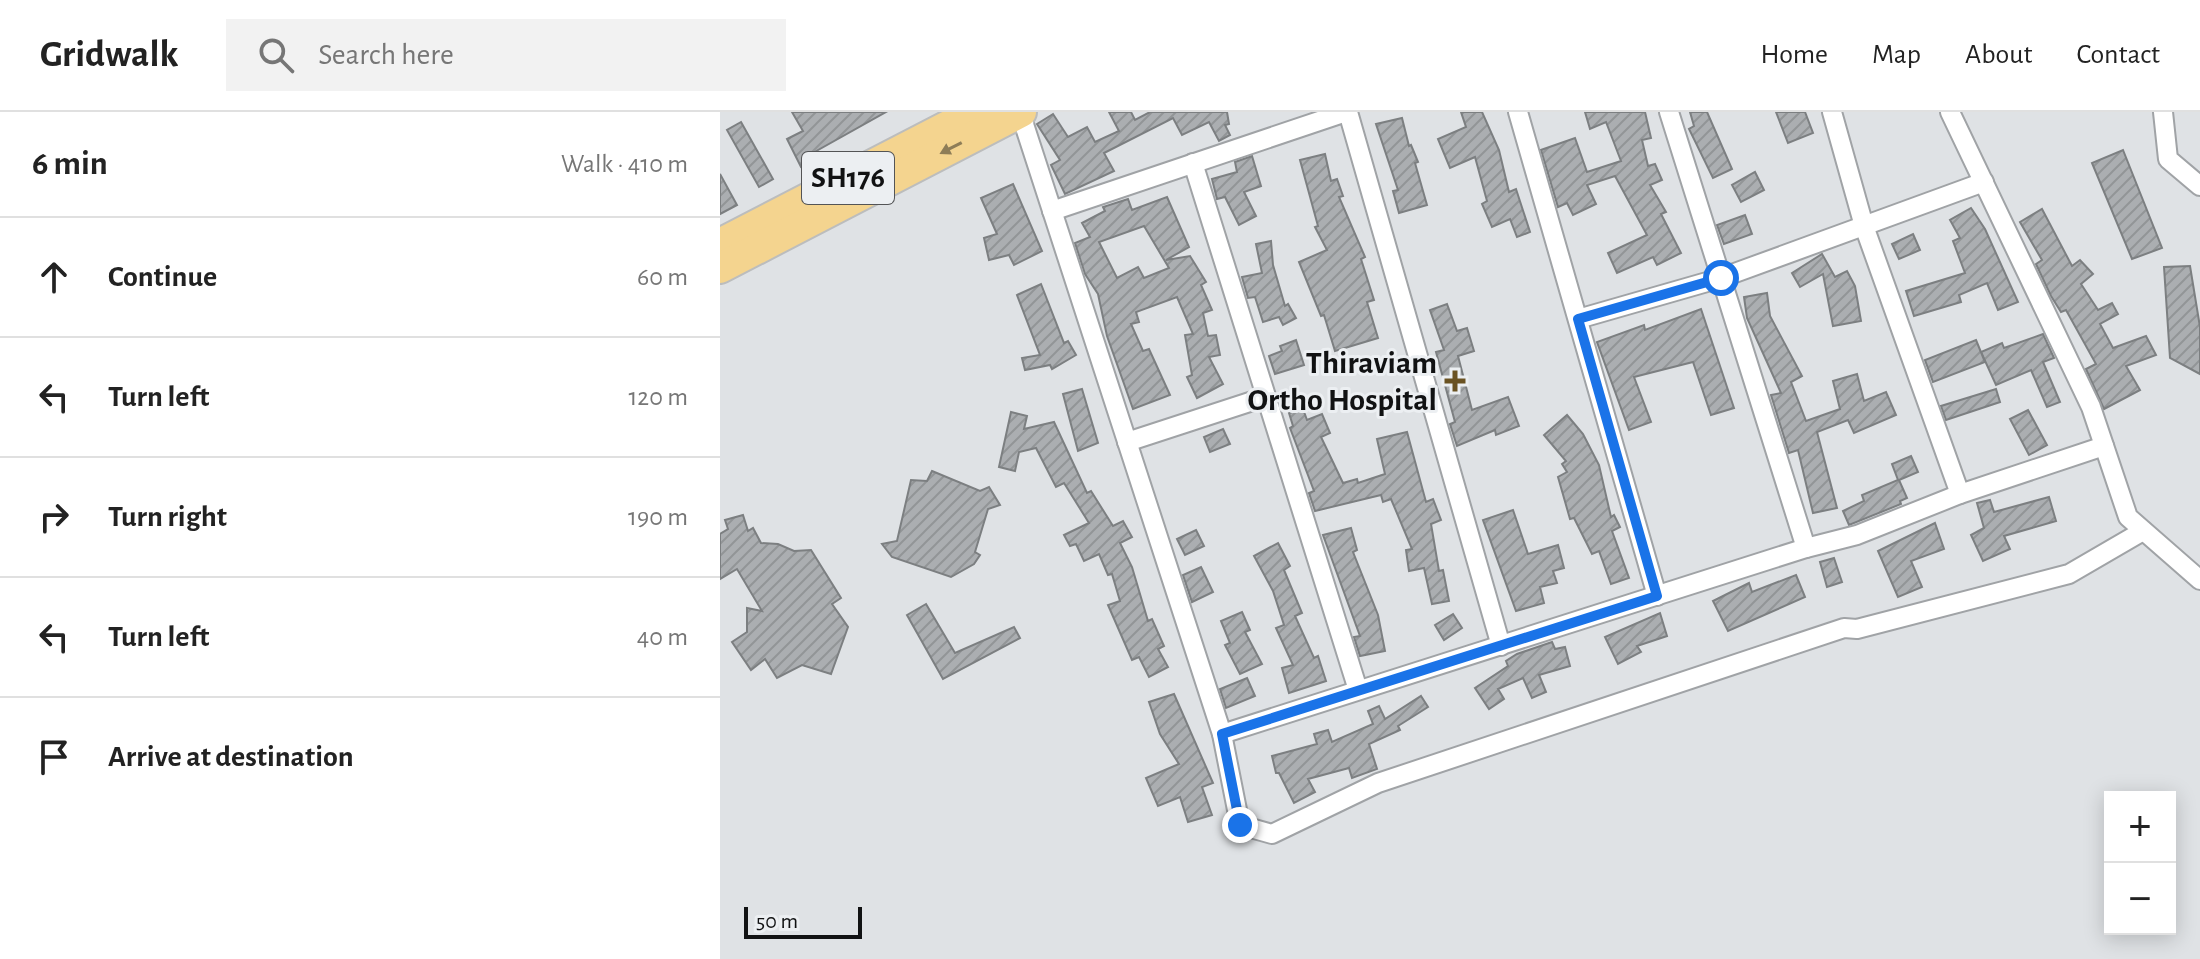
<!DOCTYPE html>
<html lang="en">
<head>
<meta charset="utf-8">
<style>
	:root { --surface:#fff; --page:#f2f2f2; --text:#222; --muted:#767676; --line:#e0e0e0 }
	body { margin:0; font-family:"Alegreya Sans",sans-serif; background:var(--page); color:var(--text) }
	.controls { position:absolute; right:24px; bottom:24px; display:grid; overflow:hidden; border-radius:0px; box-shadow:0 4px 20px #0003 }
	.controls button { width:72px; height:72px; display:grid; place-items:center; padding:0; border:0; border-bottom:2px solid var(--line); background:var(--surface); color:var(--text); font:40px sans-serif }
	.scale { position:absolute; left:24px; bottom:20px; width:118px; box-sizing:border-box; padding-left:8px; border:4px solid #111213; border-top:0; font-size:22px; line-height:28px; white-space:nowrap; color:#111213; -webkit-text-stroke:6px #eceff2; paint-order:stroke }
	.stop { position:absolute; width:24px; height:24px; margin:-18px; border:6px solid #1a73e8; border-radius:50%; background:#fff }
	.stop.end { background:#1a73e8; border-color:#fff; box-shadow:0 2px 8px #0008 }
	.list { margin:0; padding:0; list-style:none }
	h2 { display:flex; justify-content:space-between; align-items:center; height:104px; margin:0; padding:0 32px; font-size:34px }
	h2 small { font-size:26px; font-weight:400; color:var(--muted) }
	.list li { display:grid; grid-template-columns:52px 1fr auto; gap:24px; align-items:center; box-sizing:border-box; height:120px; padding:0 32px; border-top:2px solid var(--line) }
	.list b { display:block; font-size:30px; white-space:nowrap }
	.list em { font-size:26px; font-style:normal; color:var(--muted) }
	.icon { flex:none; width:44px; height:44px; fill:none; stroke:currentColor; stroke-width:2; stroke-linecap:round; stroke-linejoin:round }
	.map { position:relative; flex:none; width:1480px; height:847px; overflow:hidden }
	header { display:flex; align-items:center; gap:48px; box-sizing:border-box; height:112px; padding:0 40px; background:var(--surface); border-bottom:2px solid var(--line) }
	header strong { font-size:38px }
	nav { display:flex; gap:44px; margin-inline-start:auto; font-size:28px }
	.search { width:560px; height:72px; background:var(--page); display:flex; align-items:center; gap:20px; box-sizing:border-box; padding:0 28px; border-radius:0px; color:var(--muted); font-size:30px }
	main { display:flex }
	aside { flex:1; background:var(--surface) }
	.map>svg:first-child { display:block }
	.building { fill:url(#building-hatch); stroke:#7c7f81; stroke-width:2; fill-rule:evenodd }
	.lines { fill:none; stroke-linecap:round; stroke-linejoin:round }
	.minor-casing { stroke:#a0a3a6; stroke-width:22 }
	.primary-casing { stroke:#bcbdbd; stroke-width:34 }
	.minor { stroke:#fff; stroke-width:18 }
	.primary { stroke:#f4d48f; stroke-width:30 }
	.oneway { fill:#8e7d57 }
	.route { stroke:#1a73e8; stroke-width:10 }
	.poi-dot { fill:#6a5222; stroke:#eceff2; stroke-width:3 }
	.labels { text-anchor:middle; dominant-baseline:central; stroke-width:6; stroke-linejoin:round; paint-order:stroke }
	.shield { fill:#eceff2; stroke:#535456; stroke-width:2 }
	.shield-label { font-size:30px; font-weight:bold; fill:#111213 }
	.poi-label { font-size:32px; font-weight:bold; fill:#111213; stroke:#eceff2; text-anchor:end }
</style>
</head>
<body>
<header>
<strong>Gridwalk</strong>
<div class="search"><svg class="icon" aria-label="search" viewBox="0 0 24 24"><circle cx="10" cy="10" r="6"/><path d="M15 15l6 6"/></svg>Search here</div>
<nav><a>Home</a><a>Map</a><a>About</a><a>Contact</a></nav>
</header>
<main>
<aside>
<h2>6 min<small>Walk · 410 m</small></h2>
<ul class="list">
<li><svg class="icon" aria-label="ahead" viewBox="0 0 24 24"><path d="M12 20V5M6 11l6-6 6 6"/></svg><div><b>Continue</b></div><em>60 m</em></li>
<li><svg class="icon" aria-label="left" viewBox="0 0 24 24"><path d="M17 20v-9H6M10 6l-5 5 5 5"/></svg><div><b>Turn left</b></div><em>120 m</em></li>
<li><svg class="icon" aria-label="right" viewBox="0 0 24 24"><path d="M7 20v-9h11M14 6l5 5-5 5"/></svg><div><b>Turn right</b></div><em>190 m</em></li>
<li><svg class="icon" aria-label="left" viewBox="0 0 24 24"><path d="M17 20v-9H6M10 6l-5 5 5 5"/></svg><div><b>Turn left</b></div><em>40 m</em></li>
<li><svg class="icon" aria-label="arrive" viewBox="0 0 24 24"><path d="M6 21V4h12l-3 4 3 4H6"/></svg><div><b>Arrive at destination</b></div></li>
</ul>
</aside>
<div class="map">
<svg width="1480" height="847" viewBox="0 0 1480 847">
	<defs>
		<pattern id="building-hatch" width="6" height="6" patternUnits="userSpaceOnUse" patternTransform="scale(2)"><rect width="6" height="6" fill="#abaeb1"/><path d="M-1 1l2-2M0 6l6-6M5 7l2-2" fill="none" stroke="#929597"/></pattern>
	</defs>
	<rect width="100%" height="100%" fill="#dfe2e5"/>
	<g class="building">
		<path d="M72,0h94l-75,42 4,6 -14,7 -14,-28 16,-8z"/>
		<path d="M389,0h22l4,8 15,-8h77l2,12 -4,1 5,10 -11,6 -10,-19 -27,13 -9,-17 -69,35 10,18 -49,23 -14,-29 9,-5 -23,-36 16,-10 15,23 19,-10 8,15 24,-11z"/>
		<path d="M741,0h21l17,38 10,42 7,-3 14,43 -13,5 -7,-18 -18,8 -10,-23 5,-3 -12,-44 -25,11 -12,-29 28,-12z"/>
		<path d="M865,0h60l6,26 -9,2 6,26 7,-2 7,16 -12,5 16,27 -5,2 20,39 -24,12 -4,-8 -36,16 -9,-20 39,-18 -32,-59 -28,9 9,19 -23,11 -6,-12 -9,4 -17,-57 34,-12 12,34 34,-11 -15,-39 -16,7z"/>
		<path d="M970,0h17l25,57 -19,9 -24,-49 5,-3z"/>
		<path d="M1056,0h29l8,21 -25,10z"/>
		<path d="M682,6l7,28 2,-1 7,17 -3,1 12,42 -28,8 -6,-22 5,-1 -22,-66z"/>
		<path d="M21,10l32,57 -14,8 -32,-57z"/>
		<path d="M1403,38l39,98 -30,11 -40,-96z"/>
		<path d="M605,42l6,27 6,-2 6,17 -4,1 26,60 -4,2 13,41 -7,2 11,36 -43,13 -11,-36 -3,1 -22,-54 28,-12 -12,-23 3,-1 -18,-66z"/>
		<path d="M532,44l9,30 -17,6 12,24 -17,9 -14,-28 -8,2 -5,-20 25,-7 -2,-10z"/>
		<path d="M1035,60l9,18 -23,12 -9,-17z"/>
		<path d="M0,62l17,31 -17,9z"/>
		<path d="M293,72l29,67 -28,14 -5,-10 -20,5 -5,-22 13,-4 -16,-36z"/>
		<path d="M447,85l22,50 -23,13 24,-4 16,26 -5,3 11,25 -9,3 5,23 8,-1 4,20 -11,2 14,27 -26,14 -10,-21 5,-2 -7,-40 8,-1 -16,-37 -41,15 3,10 -8,2 12,27 6,-2 21,46 -37,14 -26,-73 -9,-42 -13,-20 -10,-31 15,-6 -8,-14 23,-12 -2,-4 25,-8 4,11zM424,114l25,42 -25,10 -6,-11 -21,11 -18,-36z"/>
		<path d="M1251,96l14,21 33,73 -20,8 -11,-27 -28,12 2,7 -47,14 -8,-25 59,-18 -12,-32 7,-3 -10,-18z"/>
		<path d="M1322,97l30,57 8,-6 13,14 -12,10 17,26 14,-7 6,11 -18,10 13,24 33,-12 10,19 -30,11 14,24 -36,19 -18,-40 10,-5 -30,-54 -5,2 -10,-16 -15,-32 6,-4 -22,-38z"/>
		<path d="M1025,103l7,19 -28,10 -7,-19z"/>
		<path d="M1193,122l7,16 -21,9 -7,-15z"/>
		<path d="M551,129l2,24 12,41 3,-2 8,14 -13,7 -4,-8 -16,5 -8,-25 -7,1 -6,-21 20,-4 -6,-29z"/>
		<path d="M1102,142l13,23 12,-6 8,15 6,35 -28,5 -10,-52 -23,13 -8,-14z"/>
		<path d="M1470,154l10,61v47l-30,-16 -6,-91z"/>
		<path d="M321,172l23,59 4,-2 8,14 -24,14 -2,-4 -25,5 -3,-12 18,-3 -23,-60z"/>
		<path d="M1047,181l3,23 32,60 -11,6 15,39 34,-12 -7,-28 24,-7 7,27 22,-9 10,23 -42,18 -6,-13 -31,12 20,76 -24,5 -15,-63 -9,3 -18,-58 10,-2 -34,-75 -3,-21z"/>
		<path d="M727,192l10,27 10,-3 7,23 -16,5 14,54 36,-13 11,29 -23,9 -1,-5 -38,16 -7,-22 5,-2 -19,-70 8,-2 -14,-40z"/>
		<path d="M981,197l33,99 -23,7 -18,-53 -59,15 17,45 -22,8 -32,-88 47,-17 1,5z"/>
		<path d="M1323,222l11,24 -11,4 17,40 -13,5 -16,-37 -35,15 -15,-33 21,-9 2,5z"/>
		<path d="M576,228l8,25 -29,9 -6,-18 13,-5 -2,-5z"/>
		<path d="M1256,228l9,22 -52,20 -8,-22z"/>
		<path d="M362,277l16,54 -20,8 -15,-57z"/>
		<path d="M1276,277l4,13 -54,18 -5,-14z"/>
		<path d="M583,297l4,11 15,-6 8,19 -9,4 22,46 14,-4 1,4 27,-9 -8,-35 30,-7 19,70 7,-3 8,21 -10,4 8,47 4,-1 6,31 -17,3 -8,-36 -15,3 -3,-21 6,-1 -21,-50 -8,3 -2,-7 -66,16 -6,-18 5,-2 -24,-63 3,-2 -4,-13z"/>
		<path d="M1308,298l19,35 -18,10 -19,-36z"/>
		<path d="M291,300l16,4 -3,13 30,-7 33,71 4,-2 22,35 10,-5 9,16 -12,6 12,24 16,54 4,-2 12,27 -6,3 10,18 -19,10 -10,-20 -7,3 -24,-55 12,-4 -8,-27 -4,1 -9,-21 -15,7 -8,-17 -6,2 -6,-11 25,-12 -25,-40 -8,4 -20,-39 -17,4 -4,19 -16,-4z"/>
		<path d="M847,303l16,19 16,31 12,52 3,-2 6,12 -8,4 17,47 -18,6 -12,-33 -7,3 -18,-36 -4,1 -12,-42 9,-5 -5,-8 4,-3 -22,-26z"/>
		<path d="M503,317l7,15 -20,8 -6,-15z"/>
		<path d="M1191,344l7,16 -19,8 8,18 -7,3 1,3 -52,21 -6,-14 21,-10 -2,-6 36,-15 -6,-16z"/>
		<path d="M212,359l48,20 9,-4 11,18 -12,4 -13,43 5,3 -6,9 -23,13 -59,-20 -10,-13 15,-3 14,-61 16,1z"/>
		<path d="M1329,385l7,24 -52,15 6,13 -27,12 -12,-26 13,-7 -7,-25 13,-3 4,12z"/>
		<path d="M793,398l15,44 30,-9 6,23 -11,3 4,12 -17,4 4,16 -28,8 -33,-91z"/>
		<path d="M23,403l5,16 5,-3 8,15 17,1 16,7 17,-1 30,48 -9,6 16,23 -17,47 -29,-9 -25,13 -12,-19 -14,11 -19,-28 15,-10v-24l15,3 -25,-42 -17,10v-45l8,-5 -3,-9z"/>
		<path d="M1215,411l9,26 -33,12 11,26 -24,10 -20,-46z"/>
		<path d="M631,416l6,22 -4,2 25,63 7,36 -25,5 -6,-19 6,-1 -37,-101z"/>
		<path d="M476,418l8,16 -19,9 -8,-16z"/>
		<path d="M558,431l12,23 -6,4 18,43 -7,3 19,42 4,-2 8,25 -37,12 -7,-25 11,-3 -17,-37 8,-3 -11,-34 -19,-35z"/>
		<path d="M1114,446l8,24 -15,5 -7,-25z"/>
		<path d="M481,455l12,25 -21,10 -9,-27z"/>
		<path d="M1076,463l9,22 -77,34 -15,-30 36,-18 3,9z"/>
		<path d="M206,492l29,49 59,-26 6,11 -77,41 -36,-64z"/>
		<path d="M522,500l8,18 -5,2 17,32 -22,10 -15,-29 5,-2 -9,-22z"/>
		<path d="M940,501l7,23 -30,10 4,6 -23,12 -13,-27z"/>
		<path d="M733,502l9,14 -18,12 -9,-15z"/>
		<path d="M832,530l3,7 10,-2 5,19 -31,9 7,17 -14,6 -9,-20 -25,11 6,10 -15,10 -14,-21 33,-22 -2,-5 11,-7z"/>
		<path d="M527,566l8,18 -29,12 -6,-19z"/>
		<path d="M454,582l39,89 -11,4 10,28 -24,7 -8,-25 -22,9 -12,-28 33,-14 -19,-30 -11,-32z"/>
		<path d="M701,584l7,11 -30,19 2,4 -31,14 8,25 -25,9 -3,-10 -41,11 7,13 -21,11 -15,-30h-3l-4,-17 45,-12 -3,-10 14,-4 4,12 41,-18 -5,-13 11,-5 6,13z"/>
	</g>
	<g class="lines">
		<g class="minor-casing">
			<g id="minor">
				<path d="M300,0l202,622 18,91 32,9 106,-51 466,-155 13,1 212,-55 74,-43"/>
				<path d="M628,0l153,534"/>
				<path d="M798,0l139,484"/>
				<path d="M949,0l137,436"/>
				<path d="M1112,0l32,114 96,268 144,-48"/>
				<path d="M1230,0l141,295 37,110 72,63"/>
				<path d="M1443,0l5,47 32,27"/>
				<path d="M473,51l165,527"/>
				<path d="M332,99l294,-99"/>
				<path d="M858,207l143,-41 263,-96"/>
				<path d="M407,330l138,-45"/>
				<path d="M502,622l584,-186 51,-13 103,-41"/>
			</g>
		</g>
		<g class="primary-casing">
			<g id="primary">
				<path d="M0,132l255,-132"/>
				<path d="M0,156l301,-156"/>
			</g>
		</g>
		<use href="#minor" class="minor"/>
		<use href="#primary" class="primary"/>
	</g>
	<defs><path id="oneway-solid" d="M-6-.8H1V-3.2L6.5 0L1 3.2V.8H-6Z" transform="scale(2)"/></defs>
	<use class="oneway" href="#oneway-solid" transform="translate(231 36) rotate(153)"/>
	<g class="lines">
		<path class="route" d="M520,713l-18,-91 435,-138 -79,-277 143,-41"/>
	</g>
	<path class="poi-dot" d="M731 257h8v8h8v8h-8v8h-8v-8h-8v-8h8z"/>
	<g class="labels">
		<rect class="shield" x="82" y="40" width="92" height="52" rx="6"/>
		<g class="shield-label">
			<text x="128" y="66">SH176</text>
		</g>
		<g class="poi-label">
			<text x="717" y="251">Thiraviam<tspan x="717" dy="37">Ortho Hospital</tspan></text>
		</g>
	</g>
</svg>
<div class="controls">
<button>+</button>
<button>−</button>
</div>
<div class="scale">50 m</div>
<div class="stop" style="left:1001px;top:166px"></div>
<div class="stop end" style="left:520px;top:713px"></div>
</div>
</main>
</body>
</html>
